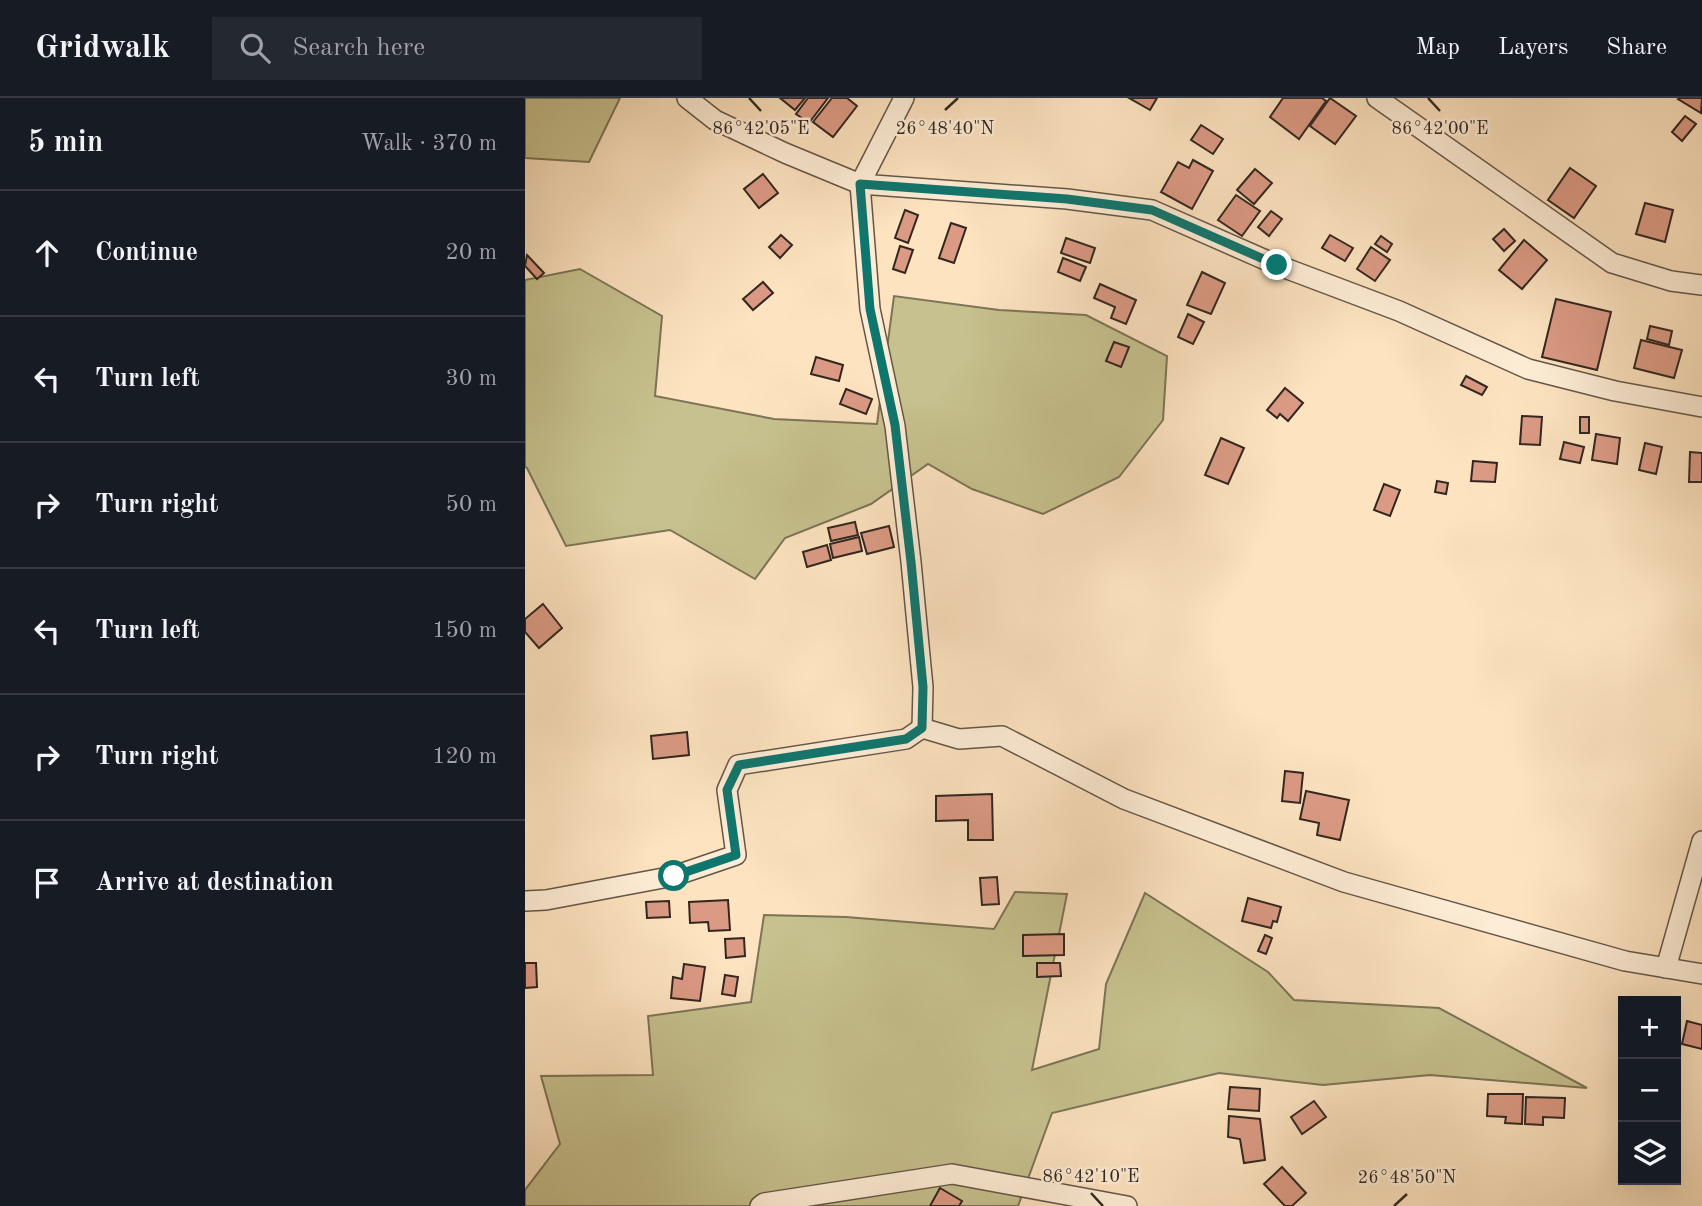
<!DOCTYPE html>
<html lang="en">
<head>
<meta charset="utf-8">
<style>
	:root { --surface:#171b24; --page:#242831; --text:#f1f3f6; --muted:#9ea1a6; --line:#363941 }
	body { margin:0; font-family:"Old Standard TT",serif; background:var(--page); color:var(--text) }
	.controls { position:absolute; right:21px; bottom:21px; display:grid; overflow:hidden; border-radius:0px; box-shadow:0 7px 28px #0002 }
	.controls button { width:63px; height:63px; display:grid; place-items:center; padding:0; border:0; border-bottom:2px solid var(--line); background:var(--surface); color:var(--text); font:35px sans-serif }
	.stop { position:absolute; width:21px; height:21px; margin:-16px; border:5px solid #0f766e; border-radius:50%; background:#fff }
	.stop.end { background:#0f766e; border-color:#fff; box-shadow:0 2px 7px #0008 }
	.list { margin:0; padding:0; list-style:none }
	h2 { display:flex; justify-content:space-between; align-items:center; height:91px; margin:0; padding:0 28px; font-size:30px }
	h2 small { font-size:23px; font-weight:400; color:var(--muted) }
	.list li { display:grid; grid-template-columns:46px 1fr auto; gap:21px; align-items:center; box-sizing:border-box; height:126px; padding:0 28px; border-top:2px solid var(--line) }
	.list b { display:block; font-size:26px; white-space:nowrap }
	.list em { font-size:23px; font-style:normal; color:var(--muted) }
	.icon { flex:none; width:38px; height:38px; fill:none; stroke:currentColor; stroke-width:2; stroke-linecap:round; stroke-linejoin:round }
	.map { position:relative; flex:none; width:1177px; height:1108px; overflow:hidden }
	header { display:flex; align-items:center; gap:42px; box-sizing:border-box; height:98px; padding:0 35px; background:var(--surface); border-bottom:2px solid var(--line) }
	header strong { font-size:33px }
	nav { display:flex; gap:38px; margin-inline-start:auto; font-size:24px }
	.search { width:490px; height:63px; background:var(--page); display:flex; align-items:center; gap:18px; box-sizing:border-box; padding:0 24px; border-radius:0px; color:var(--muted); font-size:26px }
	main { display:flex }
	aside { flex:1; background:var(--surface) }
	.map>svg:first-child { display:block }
	.green { fill:#c6c18e; stroke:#7c7457; stroke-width:2 }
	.building { fill:#db9a84; stroke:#322720; stroke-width:2 }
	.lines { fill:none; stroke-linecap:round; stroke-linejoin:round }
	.street-casing { stroke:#655648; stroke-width:22 }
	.street { stroke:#feedd6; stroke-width:19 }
	.route { stroke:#0f766e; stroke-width:9 }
	.ticks { fill:none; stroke:#322720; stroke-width:2.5 }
	.ticks-label { font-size:18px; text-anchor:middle; fill:#322720; stroke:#feedd6; stroke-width:5; stroke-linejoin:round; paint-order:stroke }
</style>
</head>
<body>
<header>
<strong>Gridwalk</strong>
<div class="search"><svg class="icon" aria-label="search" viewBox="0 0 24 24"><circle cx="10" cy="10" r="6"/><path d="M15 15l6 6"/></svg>Search here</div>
<nav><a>Map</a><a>Layers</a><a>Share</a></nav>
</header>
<main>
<aside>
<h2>5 min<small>Walk · 370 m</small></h2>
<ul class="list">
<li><svg class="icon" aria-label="ahead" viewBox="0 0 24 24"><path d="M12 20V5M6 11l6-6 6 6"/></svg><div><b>Continue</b></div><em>20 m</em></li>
<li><svg class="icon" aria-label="left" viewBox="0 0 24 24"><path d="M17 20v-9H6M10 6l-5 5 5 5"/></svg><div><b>Turn left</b></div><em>30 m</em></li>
<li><svg class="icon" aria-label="right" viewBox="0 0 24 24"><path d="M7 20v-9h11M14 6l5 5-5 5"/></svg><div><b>Turn right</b></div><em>50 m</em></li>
<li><svg class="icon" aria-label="left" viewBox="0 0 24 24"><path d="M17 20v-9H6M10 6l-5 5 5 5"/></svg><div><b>Turn left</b></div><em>150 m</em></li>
<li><svg class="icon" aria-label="right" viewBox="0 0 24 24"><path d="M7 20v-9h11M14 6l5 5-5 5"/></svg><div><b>Turn right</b></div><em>120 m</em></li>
<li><svg class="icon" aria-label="arrive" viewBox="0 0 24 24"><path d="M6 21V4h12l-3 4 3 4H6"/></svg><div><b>Arrive at destination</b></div></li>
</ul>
</aside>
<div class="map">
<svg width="1177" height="1108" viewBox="0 0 1177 1108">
	<rect width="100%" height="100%" fill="#fde3c0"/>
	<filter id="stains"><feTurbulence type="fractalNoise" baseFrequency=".00286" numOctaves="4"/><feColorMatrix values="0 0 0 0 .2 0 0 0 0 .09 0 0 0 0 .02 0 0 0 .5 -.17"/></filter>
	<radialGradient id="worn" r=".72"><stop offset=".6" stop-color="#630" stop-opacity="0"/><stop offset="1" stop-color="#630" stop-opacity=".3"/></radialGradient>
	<g class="green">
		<path d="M0,0h95l-31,64 -64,-4z"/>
		<path d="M55,171l82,47 -7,80 119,23 103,5 17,-128 105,14 87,5 81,41 -4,64 -44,57 -76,37 -71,-25 -44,-25 -57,40 -86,34 -30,41 -85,-49 -104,16 -39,-78 -2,-1v-187z"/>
		<path d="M490,794l52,2 -35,176 67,-21 7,-65 39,-91 123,79 26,28 145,8 148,80 -157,-13 -107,10 -104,-12 -167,40 -34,93h-493v-16l35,-46 -19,-68 112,-1 -5,-59 103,-14 13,-87 82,2 148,12z"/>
	</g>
	<g class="building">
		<path d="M255,0h25l-10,12z"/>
		<path d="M283,0h20l-19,25 -13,-9z"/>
		<path d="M307,0h15l10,8 -24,31 -20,-15z"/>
		<path d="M604,0h28l-7,12z"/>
		<path d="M758,0h39l4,3 -27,38 -29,-22z"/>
		<path d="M805,0l26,18 -21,28 -25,-18z"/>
		<path d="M1177,0l-1,15 -23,-14 1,-1z"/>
		<path d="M1160,18l11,8 -14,17 -10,-9z"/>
		<path d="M676,27l22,14 -10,15 -22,-14z"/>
		<path d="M668,62l20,11 -21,38 -31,-17 17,-30 11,6z"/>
		<path d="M1045,70l26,18 -22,32 -26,-18z"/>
		<path d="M730,71l17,14 -18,21 -17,-14z"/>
		<path d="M238,76l15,19 -19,15 -15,-19z"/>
		<path d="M711,97l24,16 -18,25 -24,-16z"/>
		<path d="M1120,105l28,7 -8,32 -29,-8z"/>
		<path d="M380,112l13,5 -10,28 -13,-5z"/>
		<path d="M746,113l11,8 -13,17 -11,-9z"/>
		<path d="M426,125l15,5 -12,35 -15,-5z"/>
		<path d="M979,131l11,12 -11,10 -11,-12z"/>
		<path d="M256,137l11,10 -12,13 -11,-11z"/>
		<path d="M805,137l23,13 -8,13 -23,-13z"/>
		<path d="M856,138l11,8 -5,8 -12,-8z"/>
		<path d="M541,140l29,10 -5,15 -29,-10z"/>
		<path d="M999,142l23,20 -25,29 -23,-19z"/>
		<path d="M375,148l13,4 -8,23 -12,-4z"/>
		<path d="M846,149l19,13 -15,21 -18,-12z"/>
		<path d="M2,157l17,18 -7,6 -12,-13z"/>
		<path d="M538,160l23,9 -6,14 -22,-9z"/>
		<path d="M677,174l23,11 -14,31 -24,-9z"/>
		<path d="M238,184l10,11 -20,17 -10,-11z"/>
		<path d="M575,186l36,16 -10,24 -15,-6 4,-11 -21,-9z"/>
		<path d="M1031,201l55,13 -14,58 -55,-13z"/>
		<path d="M663,216l16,8 -11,22 -15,-7z"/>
		<path d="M1125,228l22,5 -3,14 -22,-6z"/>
		<path d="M1116,242l41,10 -8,28 -40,-10z"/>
		<path d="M589,244l15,5 -8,20 -15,-6z"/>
		<path d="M291,259l27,8 -4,16 -28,-7z"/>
		<path d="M941,278l21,11 -5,8 -21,-10z"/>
		<path d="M760,290l18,15 -15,18 -8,-7 -3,4 -10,-8z"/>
		<path d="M321,291l26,10 -6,15 -26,-10z"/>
		<path d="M997,318l20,1 -2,28 -20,-1z"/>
		<rect x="1055" y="319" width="9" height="16"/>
		<path d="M1071,336l24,4 -3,26 -25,-4z"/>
		<path d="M696,340l23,10 -16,36 -23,-9z"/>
		<path d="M1039,344l20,5 -4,16 -20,-4z"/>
		<path d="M1120,345l17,4 -6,27 -17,-4z"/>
		<path d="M1165,354l12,1v29h-13z"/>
		<path d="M948,363l24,2 -2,19 -24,-1z"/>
		<path d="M912,383l11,2 -2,11 -11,-2z"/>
		<path d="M859,386l16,6 -10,26 -16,-6z"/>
		<path d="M330,424l3,13 -27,6 -3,-13z"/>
		<path d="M364,428l5,21 -27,7 -6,-21z"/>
		<path d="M334,439l3,14 -29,7 -3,-14z"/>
		<path d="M302,447l4,15 -24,7 -4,-15z"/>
		<path d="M18,506l19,24 -23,20 -14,-16v-13z"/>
		<path d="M162,634l2,23 -36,4 -2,-23z"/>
		<path d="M760,673l18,2 -3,30 -18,-2z"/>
		<path d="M781,693l43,9 -9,40 -23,-5 2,-12 -19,-4z"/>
		<path d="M467,696l1,46h-25v-20l-32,1v-25z"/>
		<path d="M472,779l2,27 -17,1 -2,-27z"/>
		<path d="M723,800l33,9 -4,15 -4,-1 -2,7 -29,-7z"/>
		<path d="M203,802l2,30 -21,1 -1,-9 -18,1 -1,-21z"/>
		<path d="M144,803l1,16 -23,1 -1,-16z"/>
		<path d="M539,836v21l-41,1v-21z"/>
		<path d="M740,837l7,3 -6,16 -8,-3z"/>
		<path d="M219,840l1,18 -19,2 -1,-19z"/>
		<path d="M0,865h11l1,24 -12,1z"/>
		<path d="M512,865h23l1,13 -24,1z"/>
		<path d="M159,866l21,3 -5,34 -29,-3 2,-21 9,2z"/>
		<path d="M200,877l13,2 -3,19 -13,-2z"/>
		<path d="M1162,923l15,4v24l-20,-5z"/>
		<path d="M705,989l30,2 -1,22 -31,-2z"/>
		<path d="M963,996h35l-1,30 -17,-1 1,-6 -19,-1z"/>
		<path d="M1001,999l39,1 -1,20 -21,-1v8l-18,-1z"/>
		<path d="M789,1003l12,16 -24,17 -11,-17z"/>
		<path d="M704,1018l31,3 5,41 -21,3 -4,-24 -12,-2z"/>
		<path d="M757,1069l24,26 -14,13h-7l-21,-22z"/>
		<path d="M415,1090l22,13 -3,5h-29z"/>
	</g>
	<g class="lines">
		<g class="street-casing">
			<g id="street">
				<path d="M162,0l28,22 70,33 75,31 207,15 85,11 125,55 122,46 129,58 87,22 87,16"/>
				<path d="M379,0l-44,86 10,125 25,117 16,136 12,125 -1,41"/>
				<path d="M852,0l235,165 59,18 31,4"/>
				<path d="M0,803l21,-1 128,-24 62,-21 -9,-65 11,-25 168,-26 16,-11 37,11 43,-3 122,63 220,83 281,79 77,13"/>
				<path d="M1141,870l36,-127"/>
				<path d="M235,1108l4,-3 188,-29 175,32"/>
			</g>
		</g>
		<use href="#street" class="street"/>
	</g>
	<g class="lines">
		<path class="route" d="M149,778l62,-21 -9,-65 12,-25 167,-26 16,-11 1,-41 -12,-125 -16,-137 -25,-116 -10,-125 207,15 85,11 125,55"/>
	</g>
	<path class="ticks" d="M224,0l12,13M903,0l12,13M420,12l13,-12M566,1095l12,13M869,1108l13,-12"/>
	<g class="ticks-label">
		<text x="420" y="36">26°48'40"N</text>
		<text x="236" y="36">86°42'05"E</text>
		<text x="915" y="36">86°42'00"E</text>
		<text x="566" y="1084">86°42'10"E</text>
		<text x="882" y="1085">26°48'50"N</text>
	</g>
	<rect width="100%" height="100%" filter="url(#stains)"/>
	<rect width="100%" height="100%" fill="url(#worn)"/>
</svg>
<div class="controls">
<button>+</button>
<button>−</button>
<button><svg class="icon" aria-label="layers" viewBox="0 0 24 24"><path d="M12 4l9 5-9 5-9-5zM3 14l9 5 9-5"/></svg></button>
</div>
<div class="stop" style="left:149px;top:778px"></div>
<div class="stop end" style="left:752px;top:167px"></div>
</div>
</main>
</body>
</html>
